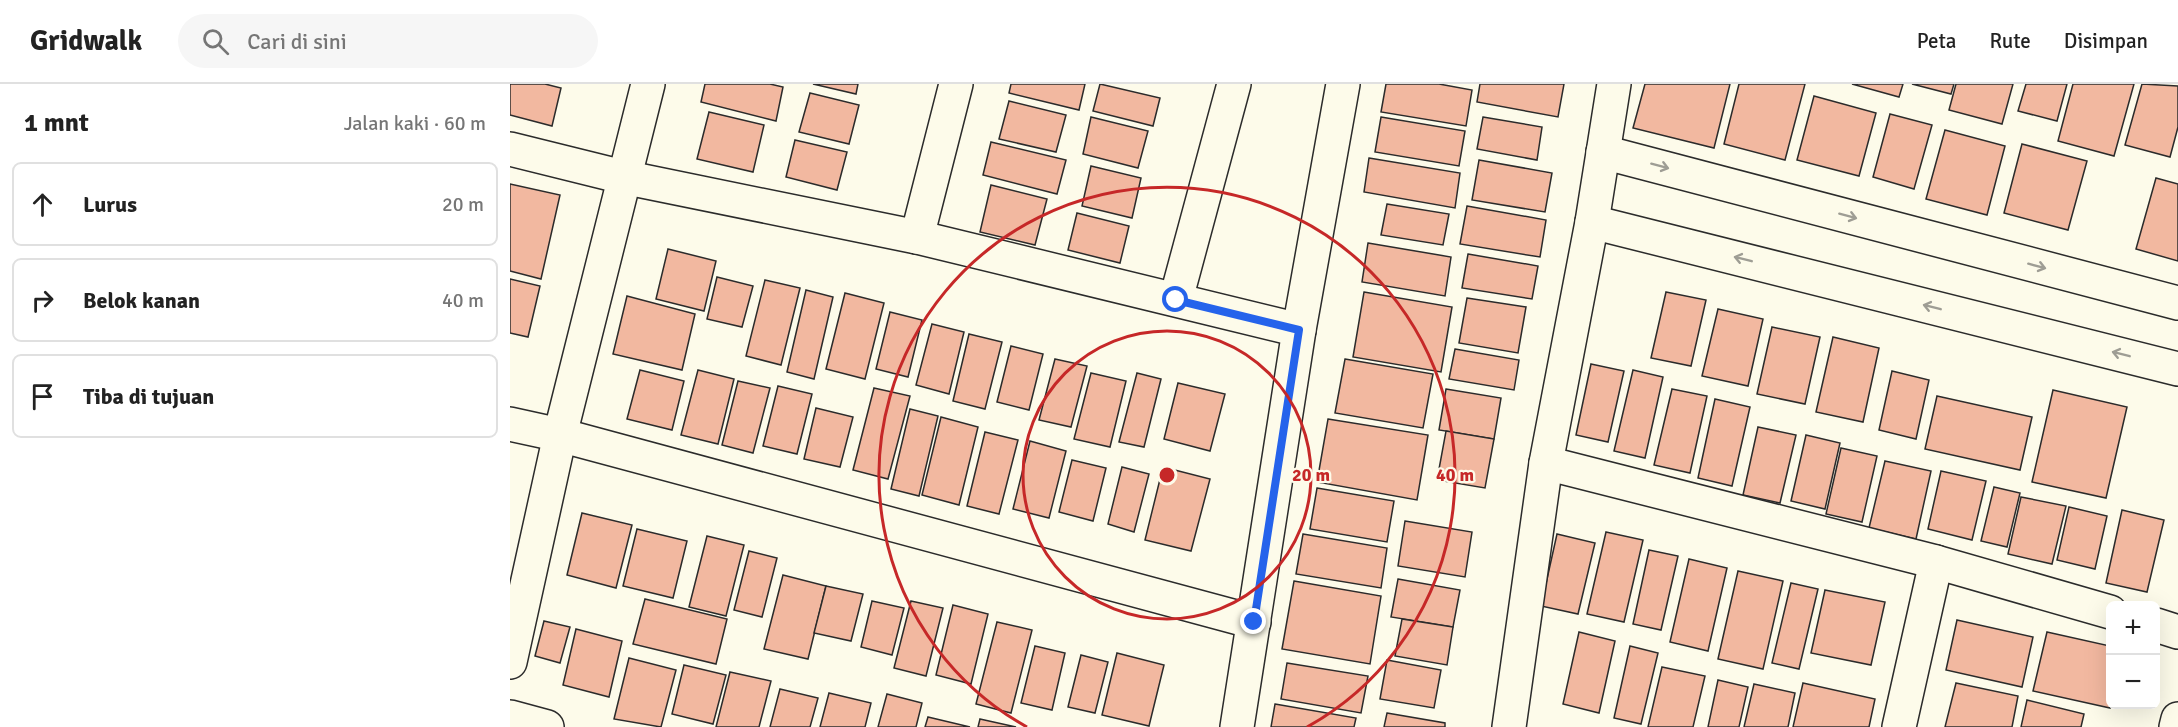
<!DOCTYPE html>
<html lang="id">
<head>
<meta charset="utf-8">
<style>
	:root { --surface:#fff; --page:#f6f6f6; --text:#222; --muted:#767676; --line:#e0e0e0 }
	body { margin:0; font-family:Signika,sans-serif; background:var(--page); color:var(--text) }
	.controls { position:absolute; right:18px; bottom:18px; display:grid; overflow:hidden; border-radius:9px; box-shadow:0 6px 24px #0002 }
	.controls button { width:54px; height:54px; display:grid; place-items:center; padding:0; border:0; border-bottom:2px solid var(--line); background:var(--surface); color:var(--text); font:30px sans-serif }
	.stop { position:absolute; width:18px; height:18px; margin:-14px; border:4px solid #2563eb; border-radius:50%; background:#fff }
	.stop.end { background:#2563eb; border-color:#fff; box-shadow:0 2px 6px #0008 }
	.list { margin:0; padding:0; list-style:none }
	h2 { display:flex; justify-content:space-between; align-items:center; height:78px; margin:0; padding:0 24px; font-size:26px }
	h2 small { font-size:20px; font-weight:400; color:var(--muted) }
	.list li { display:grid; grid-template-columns:39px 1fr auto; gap:18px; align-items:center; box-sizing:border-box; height:84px; margin:0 12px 12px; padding:0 12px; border:2px solid var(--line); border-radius:9px }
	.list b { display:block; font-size:22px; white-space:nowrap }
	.list em { font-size:20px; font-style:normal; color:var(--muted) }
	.icon { flex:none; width:33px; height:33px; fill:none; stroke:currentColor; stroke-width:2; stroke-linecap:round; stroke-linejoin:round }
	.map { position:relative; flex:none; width:1668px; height:643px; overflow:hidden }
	header { display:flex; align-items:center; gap:36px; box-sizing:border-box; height:84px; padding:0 30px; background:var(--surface); border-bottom:2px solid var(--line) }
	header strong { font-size:28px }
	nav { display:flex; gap:33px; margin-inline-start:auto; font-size:21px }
	.search { width:420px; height:54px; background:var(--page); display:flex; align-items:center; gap:15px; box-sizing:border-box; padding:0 21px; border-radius:33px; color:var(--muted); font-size:22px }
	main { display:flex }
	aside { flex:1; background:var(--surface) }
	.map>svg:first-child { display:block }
	.building { fill:#f2b8a0; stroke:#2b2b2b; stroke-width:1.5 }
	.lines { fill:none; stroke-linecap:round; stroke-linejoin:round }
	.minor-casing { stroke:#2b2b2b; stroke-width:36 }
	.minor { stroke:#fdfbea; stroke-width:33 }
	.oneway { stroke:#9e9d94 }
	.route { stroke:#2563eb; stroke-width:8 }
	.ring { fill:none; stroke:#c62828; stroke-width:3 }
	.centre { fill:#c62828; stroke:#fdfbea; stroke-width:3 }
	.ring-label { font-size:18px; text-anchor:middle; font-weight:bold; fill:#c62828; stroke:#fdfbea; stroke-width:4.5; stroke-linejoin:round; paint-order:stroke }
</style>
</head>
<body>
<header>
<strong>Gridwalk</strong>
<div class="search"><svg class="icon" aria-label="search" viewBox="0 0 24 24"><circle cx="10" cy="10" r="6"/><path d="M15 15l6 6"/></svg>Cari di sini</div>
<nav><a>Peta</a><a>Rute</a><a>Disimpan</a></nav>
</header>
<main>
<aside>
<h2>1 mnt<small>Jalan kaki · 60 m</small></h2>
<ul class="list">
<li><svg class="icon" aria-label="ahead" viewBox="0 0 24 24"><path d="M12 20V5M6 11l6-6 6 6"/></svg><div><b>Lurus</b></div><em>20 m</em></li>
<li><svg class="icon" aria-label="right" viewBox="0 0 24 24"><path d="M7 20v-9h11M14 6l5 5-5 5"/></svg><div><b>Belok kanan</b></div><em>40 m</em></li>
<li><svg class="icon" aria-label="arrive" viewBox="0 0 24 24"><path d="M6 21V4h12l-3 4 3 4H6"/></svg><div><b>Tiba di tujuan</b></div></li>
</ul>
</aside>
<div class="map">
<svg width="1668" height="643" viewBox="0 0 1668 643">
	<rect width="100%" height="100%" fill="#fdfbea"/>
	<g class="building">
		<path d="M0,0h35l16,4 -9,38 -42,-11z"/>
		<path d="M195,0h65l13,3 -7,34 -75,-19z"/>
		<path d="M303,0h45l-2,10z"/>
		<path d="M501,0h74l-6,26 -70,-17z"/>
		<path d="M590,0l60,14 -7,28 -60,-15z"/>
		<path d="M876,0h53l33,6 -6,36 -85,-14z"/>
		<path d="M970,0h84l-6,33 -81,-15z"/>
		<path d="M1135,0h85l-16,64 -81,-20z"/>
		<path d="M1229,0h66l-20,76 -61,-16z"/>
		<path d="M1342,0h51l-4,13z"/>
		<path d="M1402,0h42l-3,10z"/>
		<path d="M1446,0h57l-11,40 -53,-14z"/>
		<path d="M1516,0h41l-10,37 -39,-10z"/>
		<path d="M1563,0h61l-20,72 -56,-15z"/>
		<path d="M1632,0l36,2v41l-8,30 -45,-12z"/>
		<path d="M300,9l49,12 -10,39 -50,-12z"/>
		<path d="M1304,12l62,17 -17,63 -62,-16z"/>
		<path d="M499,17l57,14 -10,37 -57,-13z"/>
		<path d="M199,28l55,13 -11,47 -56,-13z"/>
		<path d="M1380,30l42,11 -18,64 -41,-12z"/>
		<path d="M581,33l57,14 -10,37 -55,-14z"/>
		<path d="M871,33l84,14 -6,35 -84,-14z"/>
		<path d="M973,33l59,10 -5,33 -60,-11z"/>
		<path d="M1435,46l60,16 -18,69 -61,-16z"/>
		<path d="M285,56l52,12 -10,38 -51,-13z"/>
		<path d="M481,58l75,18 -9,34 -74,-19z"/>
		<path d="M1512,60l65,17 -19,69 -64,-17z"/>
		<path d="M859,74l91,15 -5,35 -91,-16z"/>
		<path d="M969,76l73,13 -7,39 -73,-12z"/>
		<path d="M581,82l50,12 -9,40 -50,-12z"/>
		<path d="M1646,94l22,6v77l-42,-12z"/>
		<path d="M0,100l50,11 -19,84 -31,-8z"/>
		<path d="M481,101l56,14 -12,46 -55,-13z"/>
		<path d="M877,120l62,10 -6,31 -62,-10z"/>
		<path d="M957,122l79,14 -6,37 -80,-13z"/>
		<path d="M567,129l52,13 -9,37 -52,-13z"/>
		<path d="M858,159l83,14 -6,39 -83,-14z"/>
		<path d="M158,165l48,12 -12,50 -48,-12z"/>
		<path d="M958,170l70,12 -6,33 -70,-11z"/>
		<path d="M207,193l36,9 -11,41 -35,-8z"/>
		<path d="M0,195l30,7 -12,51 -18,-4z"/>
		<path d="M255,196l35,8 -19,77 -35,-9z"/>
		<path d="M296,206l27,7 -19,82 -27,-7z"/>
		<path d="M854,208l88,15 -11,65 -88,-15z"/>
		<path d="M1156,208l40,8 -15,66 -40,-8z"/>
		<path d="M335,209l39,10 -19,76 -39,-10z"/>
		<path d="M117,212l68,18 -13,56 -69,-16z"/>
		<path d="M957,214l59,9 -8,46 -59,-10z"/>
		<path d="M1208,225l45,10 -15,67 -46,-10z"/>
		<path d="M380,228l32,8 -14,57 -32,-8z"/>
		<path d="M422,240l32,8 -15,62 -33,-9z"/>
		<path d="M1262,243l48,10 -15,67 -48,-10z"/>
		<path d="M459,250l33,8 -17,67 -32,-8z"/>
		<path d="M1323,253l46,11 -16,74 -47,-10z"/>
		<path d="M501,262l32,8 -14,56 -32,-8z"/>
		<path d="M945,265l64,11 -5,30 -65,-11z"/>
		<path d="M545,275l32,7 -16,61 -32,-7z"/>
		<path d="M835,275l88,15 -10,54 -88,-15z"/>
		<path d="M1081,280l33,7 -16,71 -32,-7z"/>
		<path d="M130,286l44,11 -12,49 -45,-11z"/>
		<path d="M188,286l36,9 -16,65 -37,-9z"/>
		<path d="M1123,286l30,7 -18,81 -31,-7z"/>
		<path d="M1382,287l37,9 -13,59 -37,-9z"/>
		<path d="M581,289l35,8 -16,66 -36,-8z"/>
		<path d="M627,289l24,6 -17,68 -25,-5z"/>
		<path d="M228,297l32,7 -17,65 -31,-8z"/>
		<path d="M668,299l47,11 -15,57 -46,-12z"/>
		<path d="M268,302l34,8 -15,60 -34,-8z"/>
		<path d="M364,304l36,8 -22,83 -35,-9z"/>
		<path d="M936,305l55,9 -7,41 -55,-9z"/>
		<path d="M1162,305l35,7 -17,77 -36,-8z"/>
		<path d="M1543,306l74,17 -21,91 -74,-16z"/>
		<path d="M1427,312l95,21 -12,53 -95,-21z"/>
		<path d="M1205,315l35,8 -18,79 -34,-8z"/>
		<path d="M306,324l37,9 -13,50 -36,-8z"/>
		<path d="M400,325l28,7 -19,80 -28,-7z"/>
		<path d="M431,333l37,10 -19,78 -37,-10z"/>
		<path d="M818,335l100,16 -11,65 -100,-18z"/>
		<path d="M1248,343l38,8 -16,68 -37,-8z"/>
		<path d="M936,347l48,8 -9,49 -48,-8z"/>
		<path d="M475,348l33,8 -19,74 -32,-8z"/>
		<path d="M1296,351l34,8 -15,66 -34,-8z"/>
		<path d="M520,357l36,10 -17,67 -36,-9z"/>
		<path d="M1331,364l36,8 -15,66 -36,-8z"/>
		<path d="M562,376l34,8 -13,53 -34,-9z"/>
		<path d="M1375,377l46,10 -15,68 -47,-11z"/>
		<path d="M612,383l27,7 -15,58 -26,-8z"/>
		<path d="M653,383l47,12 -19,72 -46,-11z"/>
		<path d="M1431,387l45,10 -14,59 -44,-11z"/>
		<path d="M1484,403l26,6 -13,54 -26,-6z"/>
		<path d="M807,404l77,13 -7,41 -77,-13z"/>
		<path d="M1511,413l45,9 -14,58 -44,-10z"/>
		<path d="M1559,423l38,9 -12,53 -38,-9z"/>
		<path d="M1612,426l42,10 -17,72 -41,-9z"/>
		<path d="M72,429l50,12 -16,63 -49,-13z"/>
		<path d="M895,437l67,11 -7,45 -67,-11z"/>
		<path d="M127,445l50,12 -14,57 -50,-12z"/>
		<path d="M1096,448l37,8 -19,82 -37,-8z"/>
		<path d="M793,450l84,14 -6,40 -85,-14z"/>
		<path d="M1047,450l38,9 -17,71 -37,-8z"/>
		<path d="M197,452l37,9 -18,71 -37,-9z"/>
		<path d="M1139,466l29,6 -17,74 -28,-6z"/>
		<path d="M239,467l28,7 -15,59 -28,-7z"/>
		<path d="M1179,475l38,9 -19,83 -38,-9z"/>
		<path d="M1228,487l45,10 -20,88 -45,-10z"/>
		<path d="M273,491l43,11 -18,73 -44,-10z"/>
		<path d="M888,495l62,11 -7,37 -62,-10z"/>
		<path d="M784,497l87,15 -11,68 -88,-15z"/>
		<path d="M1281,499l27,6 -19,80 -27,-6z"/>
		<path d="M316,502l37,8 -12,47 -37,-8z"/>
		<path d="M1315,506l60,12 -14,63 -60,-12z"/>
		<path d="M135,515l82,20 -11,45 -83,-20z"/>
		<path d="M362,517l32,7 -12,47 -31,-8z"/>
		<path d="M401,517l32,7 -17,68 -32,-8z"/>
		<path d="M443,521l35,9 -17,70 -35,-9z"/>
		<path d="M892,535l51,8 -6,38 -52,-9z"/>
		<path d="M1447,536l76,17 -11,50 -76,-17z"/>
		<path d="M34,537l26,6 -10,36 -25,-7z"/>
		<path d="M487,538l35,8 -21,83 -35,-9z"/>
		<path d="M66,545l46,12 -13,56 -46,-12z"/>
		<path d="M1069,548l36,9 -16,72 -36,-9z"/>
		<path d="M1537,548l63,14v62l-77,-17z"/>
		<path d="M525,562l30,7 -13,57 -31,-7z"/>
		<path d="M1120,562l28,7 -17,71 -27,-6z"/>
		<path d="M607,569l47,12 -15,61 -47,-11z"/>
		<path d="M571,571l27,7 -13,51 -27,-6z"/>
		<path d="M119,574l47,12 -15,57 -47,-8z"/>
		<path d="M877,576l54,10 -7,38 -54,-9z"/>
		<path d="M777,579l81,13 -7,37 -80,-14z"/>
		<path d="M174,581l42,10 -13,49 -41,-10z"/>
		<path d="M1152,583l43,9 -12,51h-45z"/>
		<path d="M220,588l41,9 -12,46h-43z"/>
		<path d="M1208,596l30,7 -9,40h-31z"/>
		<path d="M1293,599l72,16 -6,28h-76z"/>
		<path d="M1446,599l62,13 -6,31h-67z"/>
		<path d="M1244,600l41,9 -7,34h-44z"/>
		<path d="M270,605l38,9 -8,29h-40z"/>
		<path d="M319,609l42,10 -6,24h-45z"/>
		<path d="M377,610l35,9 -6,24h-38z"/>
		<path d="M1517,616l57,14 -3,13h-60z"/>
		<path d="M765,620l81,14 -2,9h-83z"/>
		<path d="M877,629l58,10v4h-61z"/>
		<path d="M418,633l42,10h-45z"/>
		<path d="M470,635l36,8h-38z"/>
	</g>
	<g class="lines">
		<g class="minor-casing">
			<g id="minor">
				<path d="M0,65l113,28 294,60 382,93"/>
				<path d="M1093,68l575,151"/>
				<path d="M1082,138l586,147"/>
				<path d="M407,153l39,-153"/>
				<path d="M666,215l58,-215"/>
				<path d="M0,340l50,11 694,187"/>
				<path d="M1036,379l390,99 174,50"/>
				<path d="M1646,541l22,7"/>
				<path d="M0,578l50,-227 88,-351"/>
				<path d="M0,633l37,10"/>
				<path d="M727,643l62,-397 44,-246"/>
				<path d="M999,643l37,-264 46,-241 22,-138"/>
				<path d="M1389,643l37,-165"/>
				<path d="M1666,643l2,-8"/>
			</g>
		</g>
		<use href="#minor" class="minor"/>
	</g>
	<defs><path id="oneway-shaft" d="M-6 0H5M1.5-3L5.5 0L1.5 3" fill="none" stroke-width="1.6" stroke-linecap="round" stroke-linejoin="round" transform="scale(1.5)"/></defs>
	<g class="oneway">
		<use href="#oneway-shaft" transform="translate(1150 82) rotate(15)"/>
		<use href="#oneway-shaft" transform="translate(1338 132) rotate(15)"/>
		<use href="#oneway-shaft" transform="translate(1233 175) rotate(-166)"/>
		<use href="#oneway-shaft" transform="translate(1527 182) rotate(15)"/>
		<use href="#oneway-shaft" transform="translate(1422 223) rotate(-166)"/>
		<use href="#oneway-shaft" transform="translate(1611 270) rotate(-166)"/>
	</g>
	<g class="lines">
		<path class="route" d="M666,216l123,30 -45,292"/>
	</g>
	<g class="ring">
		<circle cx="657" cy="391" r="144"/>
		<path d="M517 643A288 288 0 1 1 797 643"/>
	</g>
	<circle cx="657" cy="391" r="9" class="centre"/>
	<g class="ring-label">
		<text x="801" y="397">20 m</text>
		<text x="945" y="397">40 m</text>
	</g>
</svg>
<div class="controls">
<button>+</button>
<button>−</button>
</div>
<div class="stop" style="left:666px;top:216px"></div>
<div class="stop end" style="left:744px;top:538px"></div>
</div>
</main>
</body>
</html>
